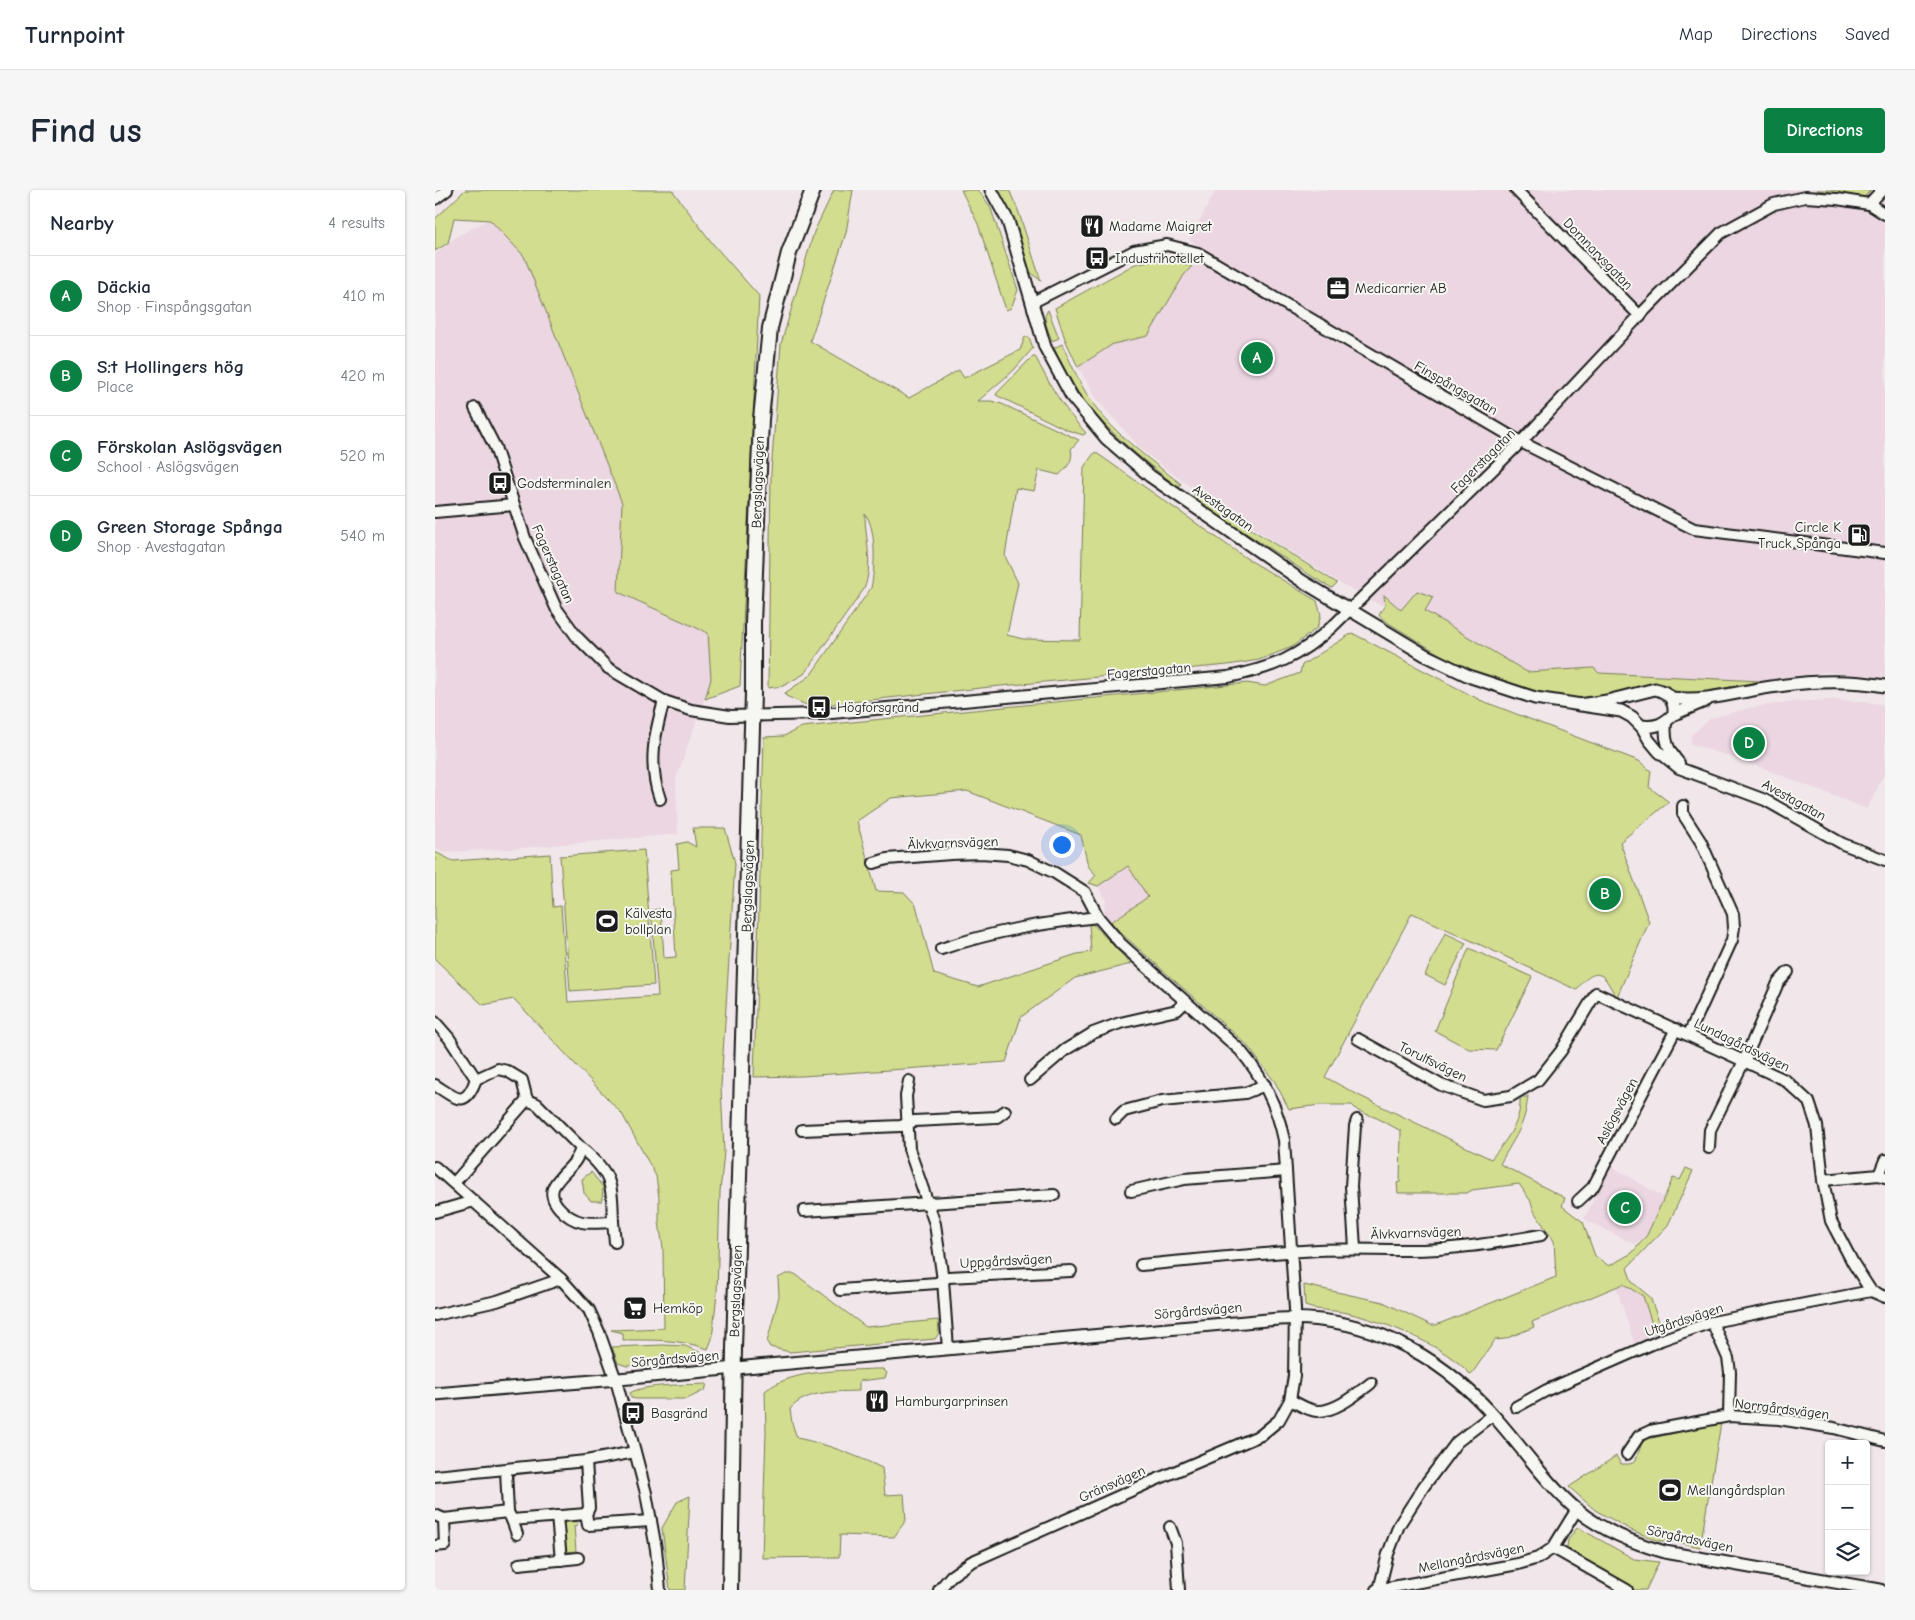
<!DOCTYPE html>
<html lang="en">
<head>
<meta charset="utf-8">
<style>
	:root { --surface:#fff; --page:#f6f6f7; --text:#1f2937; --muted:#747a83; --line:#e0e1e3; --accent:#0b8043 }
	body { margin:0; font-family:"Comic Neue",sans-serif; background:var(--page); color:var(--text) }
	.controls { position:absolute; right:15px; bottom:15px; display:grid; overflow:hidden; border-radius:5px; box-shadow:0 1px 4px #0004 }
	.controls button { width:45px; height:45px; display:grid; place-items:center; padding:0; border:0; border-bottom:1px solid var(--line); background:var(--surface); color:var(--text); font:25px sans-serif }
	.you { position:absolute; left:626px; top:654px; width:18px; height:18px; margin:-12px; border:4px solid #fff; border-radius:50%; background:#1a73e8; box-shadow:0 0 0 8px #1a73e833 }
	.badge { display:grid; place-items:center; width:32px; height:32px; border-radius:50%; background:var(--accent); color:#fff; font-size:16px; font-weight:700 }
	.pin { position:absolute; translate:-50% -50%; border:2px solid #fff; box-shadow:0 1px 5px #0006 }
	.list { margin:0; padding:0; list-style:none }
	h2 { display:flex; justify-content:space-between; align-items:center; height:65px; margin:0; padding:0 20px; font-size:21px }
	h2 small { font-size:16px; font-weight:400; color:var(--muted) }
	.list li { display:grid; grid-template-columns:32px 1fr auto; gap:15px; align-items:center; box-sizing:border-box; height:80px; padding:0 20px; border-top:1px solid var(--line) }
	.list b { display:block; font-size:19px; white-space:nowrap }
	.list p { margin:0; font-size:16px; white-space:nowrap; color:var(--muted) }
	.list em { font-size:16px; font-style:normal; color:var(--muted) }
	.icon { flex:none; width:28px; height:28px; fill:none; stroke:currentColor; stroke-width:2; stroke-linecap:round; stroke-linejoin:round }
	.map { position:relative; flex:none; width:1450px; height:1400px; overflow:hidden; border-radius:5px }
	header { display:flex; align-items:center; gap:30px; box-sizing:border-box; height:70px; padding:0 25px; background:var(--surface); border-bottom:1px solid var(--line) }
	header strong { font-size:24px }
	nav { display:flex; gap:28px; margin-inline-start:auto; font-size:18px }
	.intro { display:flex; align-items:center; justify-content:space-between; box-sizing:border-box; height:120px; padding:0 30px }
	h1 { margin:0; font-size:35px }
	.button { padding:12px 22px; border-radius:5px; background:var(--accent); color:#fff; font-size:18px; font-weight:700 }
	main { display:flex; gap:30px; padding:0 30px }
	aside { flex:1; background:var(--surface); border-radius:5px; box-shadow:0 1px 4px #0004 }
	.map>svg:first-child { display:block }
	.built { fill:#ebd6e1 }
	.green { fill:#d2dd90; stroke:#777c56 }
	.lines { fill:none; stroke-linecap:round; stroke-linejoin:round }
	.minor-casing { stroke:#1c1c1c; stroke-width:14 }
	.tertiary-casing { stroke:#1c1c1c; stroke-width:15 }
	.secondary-casing { stroke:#1c1c1c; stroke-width:18 }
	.minor { stroke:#f6f6f2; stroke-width:10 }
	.tertiary { stroke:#f6f6f2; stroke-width:11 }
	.secondary { stroke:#f6f6f2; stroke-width:14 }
	.labels { text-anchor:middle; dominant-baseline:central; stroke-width:4; stroke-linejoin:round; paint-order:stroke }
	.poi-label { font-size:14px; fill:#1c1c1c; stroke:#f6f6f2; text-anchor:start }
	.street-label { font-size:14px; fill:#1c1c1c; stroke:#f6f6f2 }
</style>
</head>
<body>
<header>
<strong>Turnpoint</strong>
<nav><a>Map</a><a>Directions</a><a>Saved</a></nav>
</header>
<div class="intro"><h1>Find us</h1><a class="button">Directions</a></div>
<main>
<aside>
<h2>Nearby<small>4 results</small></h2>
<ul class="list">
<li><span class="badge">A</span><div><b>Däckia</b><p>Shop · Finspångsgatan</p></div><em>410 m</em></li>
<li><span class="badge">B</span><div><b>S:t Hollingers hög</b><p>Place</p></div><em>420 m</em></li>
<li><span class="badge">C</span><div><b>Förskolan Aslögsvägen</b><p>School · Aslögsvägen</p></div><em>520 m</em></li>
<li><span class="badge">D</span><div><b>Green Storage Spånga</b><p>Shop · Avestagatan</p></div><em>540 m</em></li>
</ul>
</aside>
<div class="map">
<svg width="1450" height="1400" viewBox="0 0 1450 1400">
	<rect width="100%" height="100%" fill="#f1e7ea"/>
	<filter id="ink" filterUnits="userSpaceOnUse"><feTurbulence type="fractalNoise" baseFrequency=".02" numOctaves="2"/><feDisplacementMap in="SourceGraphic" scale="10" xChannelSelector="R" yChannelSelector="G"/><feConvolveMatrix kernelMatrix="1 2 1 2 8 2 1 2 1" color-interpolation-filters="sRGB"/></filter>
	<g filter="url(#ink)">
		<g class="built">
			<path d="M781,0h669v487l-61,-5 -64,9 -161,-8 -5,-5 -67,4 -102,-61 8,-14 -32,13 -17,-14 1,9h-5l-40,-22 -144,-92 -53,-40 -45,-50 -20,-34 35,-23 35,-8 36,-61 23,-25 -18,-10z"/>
			<path d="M60,26l32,39 95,248 -4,89 90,41 3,46 -35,100 2,55 -168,15 -65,3 -10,-4v-594l21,-17z"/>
			<path d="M1399,510l34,2 17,3v67l-18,37 -112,-44 -64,-21v-9l20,-17 38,-10 38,-6z"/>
			<path d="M692,675l21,32 -37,25 -7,-10 2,-13 -8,-13z"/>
			<path d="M1176,976l54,32 -17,38 -14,8 -50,-25z"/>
			<path d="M1188,1093l20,13 13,39 -22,8 -18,-57z"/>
		</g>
		<g class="green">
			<path d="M30,0h207l41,54 46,52 -19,390 -35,13 6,-20 -3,-46 -90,-41 4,-89 -98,-247 -34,-36 -36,-2 -6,25 -13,8v-32z"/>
			<path d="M399,0h19l-7,43 -36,108 99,57 50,-28 5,8 56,-28 5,-13h4l4,11 -19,22 -36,31h13l11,3 77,36 -8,9c3,11 -4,19 -12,26l-20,-5 -5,21 -18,-3 -11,68 13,27 -11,52 16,4 57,1 4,-173 11,-15 148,104 74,45 4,14 -4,13 -25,19 -33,13 -31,5 -238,22 -176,19 -10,-2 -18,-8 -1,-3 25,-17 61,-88c4,-18 6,-60 -6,-74 0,25 9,50 -1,75l-60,85 -21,12 -15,2 3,-216 10,-128 33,-112z"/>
			<path d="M526,0h17l12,16 28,84 -7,18 -5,2 -28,-86z"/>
			<path d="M564,0h10l9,20 23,71 -10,-8z"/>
			<path d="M1382,0h54l-7,7z"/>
			<path d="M718,70l20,1 19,5 -8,9 -36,61 -35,8 -35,23 -13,-28 -10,-31 80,-44z"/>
			<path d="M613,120l11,28 -7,3c-3,-10 -11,-22 -4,-31z"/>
			<path d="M627,154c8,17 15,34 24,49 23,38 61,64 95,91l-2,4c-53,-41 -99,-77 -125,-140z"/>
			<path d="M598,166h2c14,28 29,54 51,77l-3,2 -16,-5 -71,-35 1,-2z"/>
			<path d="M760,304l142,89 -5,5 -19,-11 -121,-79z"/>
			<path d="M982,401l16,6 -8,14 102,61 67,-4 5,5 161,8 -75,15 -24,-11 -53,11 -30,2 -32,-4 -31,-8 -32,-11 -31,-13 -70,-43 -3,-4 6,-10 -1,-10 17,15z"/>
			<path d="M919,444l126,66 159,61 12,10 -2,16 20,15 -49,40 29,80 -32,75c-4,-5 -6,-9 -9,-14 -10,-18 -24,-4 -31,7l-165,-77 -87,164 35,19 131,63c14,-17 30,-36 29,-59l8,-4c-3,31 -14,42 -28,68l65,34 -3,8 21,16 12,34 14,10 23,-13 15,-18 26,-57 7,2 6,-12 7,3 -25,54 -41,43 5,14 18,15 12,33 -7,3 -12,-37 -20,-12 -91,38 2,5 -29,12 -10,1 -24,35c-25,-29 -87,-54 -124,-62 -13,-3 -29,-2 -42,-7l-1,-21 79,17 48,23h5l120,-48 -2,-36 -19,-28 -5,-13 -11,-16 -47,6 -5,3h-69l-1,-10 3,-1 1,-51 -24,-13 -19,-7 -6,-6h-32l-31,4 -14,-27 -29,-38 -124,-110 -11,-12 37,-25 -20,-31 -30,20 -9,-3 7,-8 -8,-9 -7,-31 -114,-44 -76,7 -34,23 19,70 28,1 12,13 18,69 44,13 99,-33 14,-2 -2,-28 5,1 37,39 -56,14 -54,39 -15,45 -204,14 -48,1 10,-340 20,-1 18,-9 445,-44 18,3 35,-13 2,-8 47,-30z"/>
			<path d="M258,638h32l10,35 -14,223 3,66 -4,40 -3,101 -5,46 -4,10c-28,-10 -55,-9 -85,-9v-7l-12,-3 53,-2 -1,-80 -4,-26v-24l-3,-22 -34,-62 -108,-115 -31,6 -48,-46v-107l18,9 97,-7 3,53 8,-1 7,96 90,-6 -7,-86 10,-1 3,49 12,-1 -5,-87 8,-1 -2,-25 10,-2 9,5z"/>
			<path d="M209,660l10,135 -84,6 -10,-135z"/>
			<path d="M1010,743l21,10 -21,42 -20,-10z"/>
			<path d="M1034,758l63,29 -36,73 -27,-1 -34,-18z"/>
			<path d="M156,982l12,15 -1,14h-11l-7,-8 -2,-14z"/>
			<path d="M351,1084h9l71,53 72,-7 1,13 -4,6 -145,13 -20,-5 -3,-5 12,-46 -1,-18z"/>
			<path d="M228,1155l22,1 22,9 -2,3 -78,8 -9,-3 -6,-16z"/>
			<path d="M440,1179h8l4,4 -2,5 -26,3v10c-24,1 -52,-1 -69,18l2,14 5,15c30,6 58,17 85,30l3,27 19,-1 2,26 -12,17 -54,-2 -1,22 -77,1 4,-126 -1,-41c28,-22 75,-20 110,-22z"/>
			<path d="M272,1194l-2,6 -18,9h-51l-5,-1 -1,-5c14,-9 59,-8 77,-9z"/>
			<path d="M1286,1233l-21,124 -28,-6h-13l-28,-11 -36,-20 -26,-23 47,-31 5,8h8l6,-2 8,-22z"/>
			<path d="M255,1306l-5,94h-15l-8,-62 15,-26z"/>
			<path d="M142,1330v5l-3,1 2,25 -10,1 -3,-30z"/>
			<path d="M1144,1338l55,31 25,3 -13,28h-14l-58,-36 -7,-7 1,-7 8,-11z"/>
		</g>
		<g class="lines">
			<g class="minor-casing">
				<g id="minor">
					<path d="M1081,0l124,126"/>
					<path d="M0,9l12,-9"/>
					<path d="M1434,14l13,-14"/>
					<path d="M598,112l101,-51 33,-6 31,8 323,189 173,87 191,24"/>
					<path d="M40,218l20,39 30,91 31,70 21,29 31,31 56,33 27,9 39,6 91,-2 407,-37c45,-9 71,-20 105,-51l188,-184 122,-130 78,-79 53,-29 31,-7 32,2 32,5 16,10"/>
					<path d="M0,322l79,-7"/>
					<path d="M1231,533c-2,17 2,27 13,40"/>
					<path d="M1206,536l8,14 10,12 20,16 86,32 78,44 42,16"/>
					<path d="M225,609c-12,-35 -6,-63 4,-98"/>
					<path d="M1248,616v8l18,28 32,72 1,13 -2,13 -43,94"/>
					<path d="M439,673l13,-4 64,-5 30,-1 27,2 20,5 27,13 30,19 13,25 23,27 119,106c23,27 37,55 44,90l11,169 -1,67 -4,24 -11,20 -18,15 -108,46 -182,81 -20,14 -12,14"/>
					<path d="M506,759c53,-18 101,-26 157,-32"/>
					<path d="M0,832l14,16 27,41"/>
					<path d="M923,849l83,46 42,15 28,-4 27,-16 23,-29 35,-58 189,87 24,22 8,24 6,54 8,41 22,42 18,28 14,6"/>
					<path d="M595,890l35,-30 28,-17 27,-10 57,-13 8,-8"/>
					<path d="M474,891l-3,15 3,53 26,75 8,56 5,69"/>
					<path d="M0,895c22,14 30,24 41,-6l22,-10 9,2 15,9 5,20 10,4 44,44c-4,17 -19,24 -27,38 -8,15 14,33 28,36 9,2 21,0 31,0 -1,-38 -1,-49 -32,-74"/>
					<path d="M681,929l8,-8 38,-10 83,-8 20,-8"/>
					<path d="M367,940l99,-4 13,-5 83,-4 8,-6"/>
					<path d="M1274,958l1,-18 34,-69 34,-78 10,-11"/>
					<path d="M0,977l126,112 28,31 10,22 17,48 30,113 10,56 4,41"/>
					<path d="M1444,985l6,-15"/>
					<path d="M1388,990l56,-5 6,2"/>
					<path d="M19,993l73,-83"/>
					<path d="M696,1001l53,-12 102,-8"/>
					<path d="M1143,1011l15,-14 83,-158"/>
					<path d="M369,1021l250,-16"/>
					<path d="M0,1022l39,-11"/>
					<path d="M178,1032l2,20"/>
					<path d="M920,1058l-4,-62 4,-60 2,-6"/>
					<path d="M706,1075c59,-5 118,-12 177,-15 28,-1 56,0 83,0 47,1 94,-7 140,-15"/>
					<path d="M405,1100l97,-7 11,-6 123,-6"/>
					<path d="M0,1125l62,-14 64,-22"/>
					<path d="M1277,1132l16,36 2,14 -1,44"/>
					<path d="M855,1210c7,3 14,8 22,10 18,6 45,-16 59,-27"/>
					<path d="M1081,1217l31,-17 114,-50 51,-18 159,-31"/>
					<path d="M1192,1264l12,-18 11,-5 79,-15 50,3 55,9 51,13"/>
					<path d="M71,1280l2,42"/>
					<path d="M0,1286l151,-15 49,-9"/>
					<path d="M151,1324l3,-6 -3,-47"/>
					<path d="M0,1325l9,4 64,-7 4,8 74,-6 2,11 63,-4"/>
					<path d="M122,1326l4,44"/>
					<path d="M77,1330l5,14"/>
					<path d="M735,1337l6,16 3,47"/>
					<path d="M0,1356l10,-1 -1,-26"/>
					<path d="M1118,1358l74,42"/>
					<path d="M84,1374l59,-6"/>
					<path d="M941,1400l142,-26 20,-6 15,-10 24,-39"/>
					<path d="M944,1400l9,-36 11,-29 25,-39 33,-44 35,-27"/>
				</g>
			</g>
			<g class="tertiary-casing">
				<g id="tertiary">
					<path d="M556,0l17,31 37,126 27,50 34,41 44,38 152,105 123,74 46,22 64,21 86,13 11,6 9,9c15,2 23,-2 33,-12 1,-14 -5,-22 -19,-25l-48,12 -28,4"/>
					<path d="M1237,508c35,5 71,-8 106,-12 35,-5 72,-6 107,0"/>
					<path d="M1239,524l33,-14"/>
					<path d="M0,1204l195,-16 127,-12 522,-47c84,-5 159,34 214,96 28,31 52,67 83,94 26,22 57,34 89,43l215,38"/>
				</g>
			</g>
			<g class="secondary-casing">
				<path id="secondary" d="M295,1400l4,-241 19,-656v-70l8,-204 9,-91 19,-75 24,-63"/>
			</g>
			<use href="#minor" class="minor"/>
			<use href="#tertiary" class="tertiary"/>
			<use href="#secondary" class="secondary"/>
		</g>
	</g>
	<defs>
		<g id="restaurant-square" transform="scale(1.25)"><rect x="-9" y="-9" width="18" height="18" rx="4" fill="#1c1c1c" stroke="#f6f6f2"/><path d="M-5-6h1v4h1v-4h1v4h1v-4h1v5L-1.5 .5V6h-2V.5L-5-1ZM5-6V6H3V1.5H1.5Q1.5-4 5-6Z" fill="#fff"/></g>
		<g id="bus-square" transform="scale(1.25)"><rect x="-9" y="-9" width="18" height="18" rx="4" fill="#1c1c1c" stroke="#f6f6f2"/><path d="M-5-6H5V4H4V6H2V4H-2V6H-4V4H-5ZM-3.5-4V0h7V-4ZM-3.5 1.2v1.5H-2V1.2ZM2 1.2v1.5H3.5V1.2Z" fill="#fff"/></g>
		<g id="office-square" transform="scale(1.25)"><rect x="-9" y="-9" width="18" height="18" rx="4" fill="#1c1c1c" stroke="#f6f6f2"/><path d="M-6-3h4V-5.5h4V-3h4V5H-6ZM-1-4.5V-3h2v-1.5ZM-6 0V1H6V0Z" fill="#fff"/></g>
		<g id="fuel-square" transform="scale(1.25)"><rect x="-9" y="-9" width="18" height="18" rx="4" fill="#1c1c1c" stroke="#f6f6f2"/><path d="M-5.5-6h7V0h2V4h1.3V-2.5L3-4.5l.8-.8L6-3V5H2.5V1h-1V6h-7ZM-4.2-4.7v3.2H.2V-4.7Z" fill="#fff"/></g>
		<g id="stadium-square" transform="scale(1.25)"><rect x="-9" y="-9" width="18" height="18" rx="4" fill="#1c1c1c" stroke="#f6f6f2"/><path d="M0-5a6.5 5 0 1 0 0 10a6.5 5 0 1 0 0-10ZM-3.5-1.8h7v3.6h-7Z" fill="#fff"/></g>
		<g id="supermarket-square" transform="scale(1.25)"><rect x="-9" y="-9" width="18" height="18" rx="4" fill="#1c1c1c" stroke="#f6f6f2"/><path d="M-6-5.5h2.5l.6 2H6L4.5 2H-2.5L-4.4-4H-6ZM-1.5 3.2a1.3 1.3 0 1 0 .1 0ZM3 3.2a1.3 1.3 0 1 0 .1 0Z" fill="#fff"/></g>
	</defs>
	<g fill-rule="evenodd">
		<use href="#restaurant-square" x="657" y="36"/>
		<use href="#bus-square" x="662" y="68"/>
		<use href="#office-square" x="903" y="98"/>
		<use href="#bus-square" x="65" y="293"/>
		<use href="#fuel-square" x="1424" y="345"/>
		<use href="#bus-square" x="384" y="517"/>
		<use href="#stadium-square" x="172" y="731"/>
		<use href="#supermarket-square" x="200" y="1118"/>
		<use href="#restaurant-square" x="442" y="1211"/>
		<use href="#bus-square" x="198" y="1223"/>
		<use href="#stadium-square" x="1235" y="1300"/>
	</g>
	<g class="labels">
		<g class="poi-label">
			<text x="674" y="36">Madame Maigret</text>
			<text x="680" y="68">Industrihotellet</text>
			<text x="920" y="98">Medicarrier AB</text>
			<text x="82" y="293">Godsterminalen</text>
			<text x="1406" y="337" text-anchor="end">Circle K<tspan x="1406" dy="16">Truck Spånga</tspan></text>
			<text x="402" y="517">Högforsgränd</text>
			<text x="190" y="723">Kälvesta<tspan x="190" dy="16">bollplan</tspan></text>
			<text x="218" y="1118">Hemköp</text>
			<text x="460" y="1211">Hamburgarprinsen</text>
			<text x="216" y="1223">Basgränd</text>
			<text x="1252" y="1300">Mellangårdsplan</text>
		</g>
		<g class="street-label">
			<text transform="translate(1163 64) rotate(46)">Domnarvsgatan</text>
			<text transform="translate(1021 198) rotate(30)">Finspångsgatan</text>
			<text transform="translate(1048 271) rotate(-45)">Fagerstagatan</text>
			<text transform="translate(323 292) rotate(-88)">Bergslagsvägen</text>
			<text transform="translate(788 318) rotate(35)">Avestagatan</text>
			<text transform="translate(118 374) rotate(66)">Fagerstagatan</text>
			<text transform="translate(714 481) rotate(-5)">Fagerstagatan</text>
			<text transform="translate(1359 610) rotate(29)">Avestagatan</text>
			<text transform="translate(518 653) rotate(-2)">Älvkvarnsvägen</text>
			<text transform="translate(313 696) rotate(-88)">Bergslagsvägen</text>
			<text transform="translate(1307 855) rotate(26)">Lundagårdsvägen</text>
			<text transform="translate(998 872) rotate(26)">Torulfsvägen</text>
			<text transform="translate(1182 921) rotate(-62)">Aslögsvägen</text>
			<text transform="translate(981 1043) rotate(-2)">Älvkvarnsvägen</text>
			<text transform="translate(571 1071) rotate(-3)">Uppgårdsvägen</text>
			<text transform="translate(301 1101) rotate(-88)">Bergslagsvägen</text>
			<text transform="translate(763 1121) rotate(-5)">Sörgårdsvägen</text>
			<text transform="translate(1249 1130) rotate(-18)">Utgårdsvägen</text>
			<text transform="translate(240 1169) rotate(-5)">Sörgårdsvägen</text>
			<text transform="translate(1347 1219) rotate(7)">Norrgårdsvägen</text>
			<text transform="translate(677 1294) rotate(-24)">Gränsvägen</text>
			<text transform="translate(1255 1349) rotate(12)">Sörgårdsvägen</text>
			<text transform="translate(1036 1368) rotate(-11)">Mellangårdsvägen</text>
		</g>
	</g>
</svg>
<div class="controls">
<button>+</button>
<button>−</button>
<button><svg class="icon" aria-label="layers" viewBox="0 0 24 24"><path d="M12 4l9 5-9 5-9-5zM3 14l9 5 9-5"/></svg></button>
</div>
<div class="you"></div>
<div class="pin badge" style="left:822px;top:168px">A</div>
<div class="pin badge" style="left:1170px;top:704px">B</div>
<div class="pin badge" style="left:1190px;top:1018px">C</div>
<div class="pin badge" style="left:1314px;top:553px">D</div>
</div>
</main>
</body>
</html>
